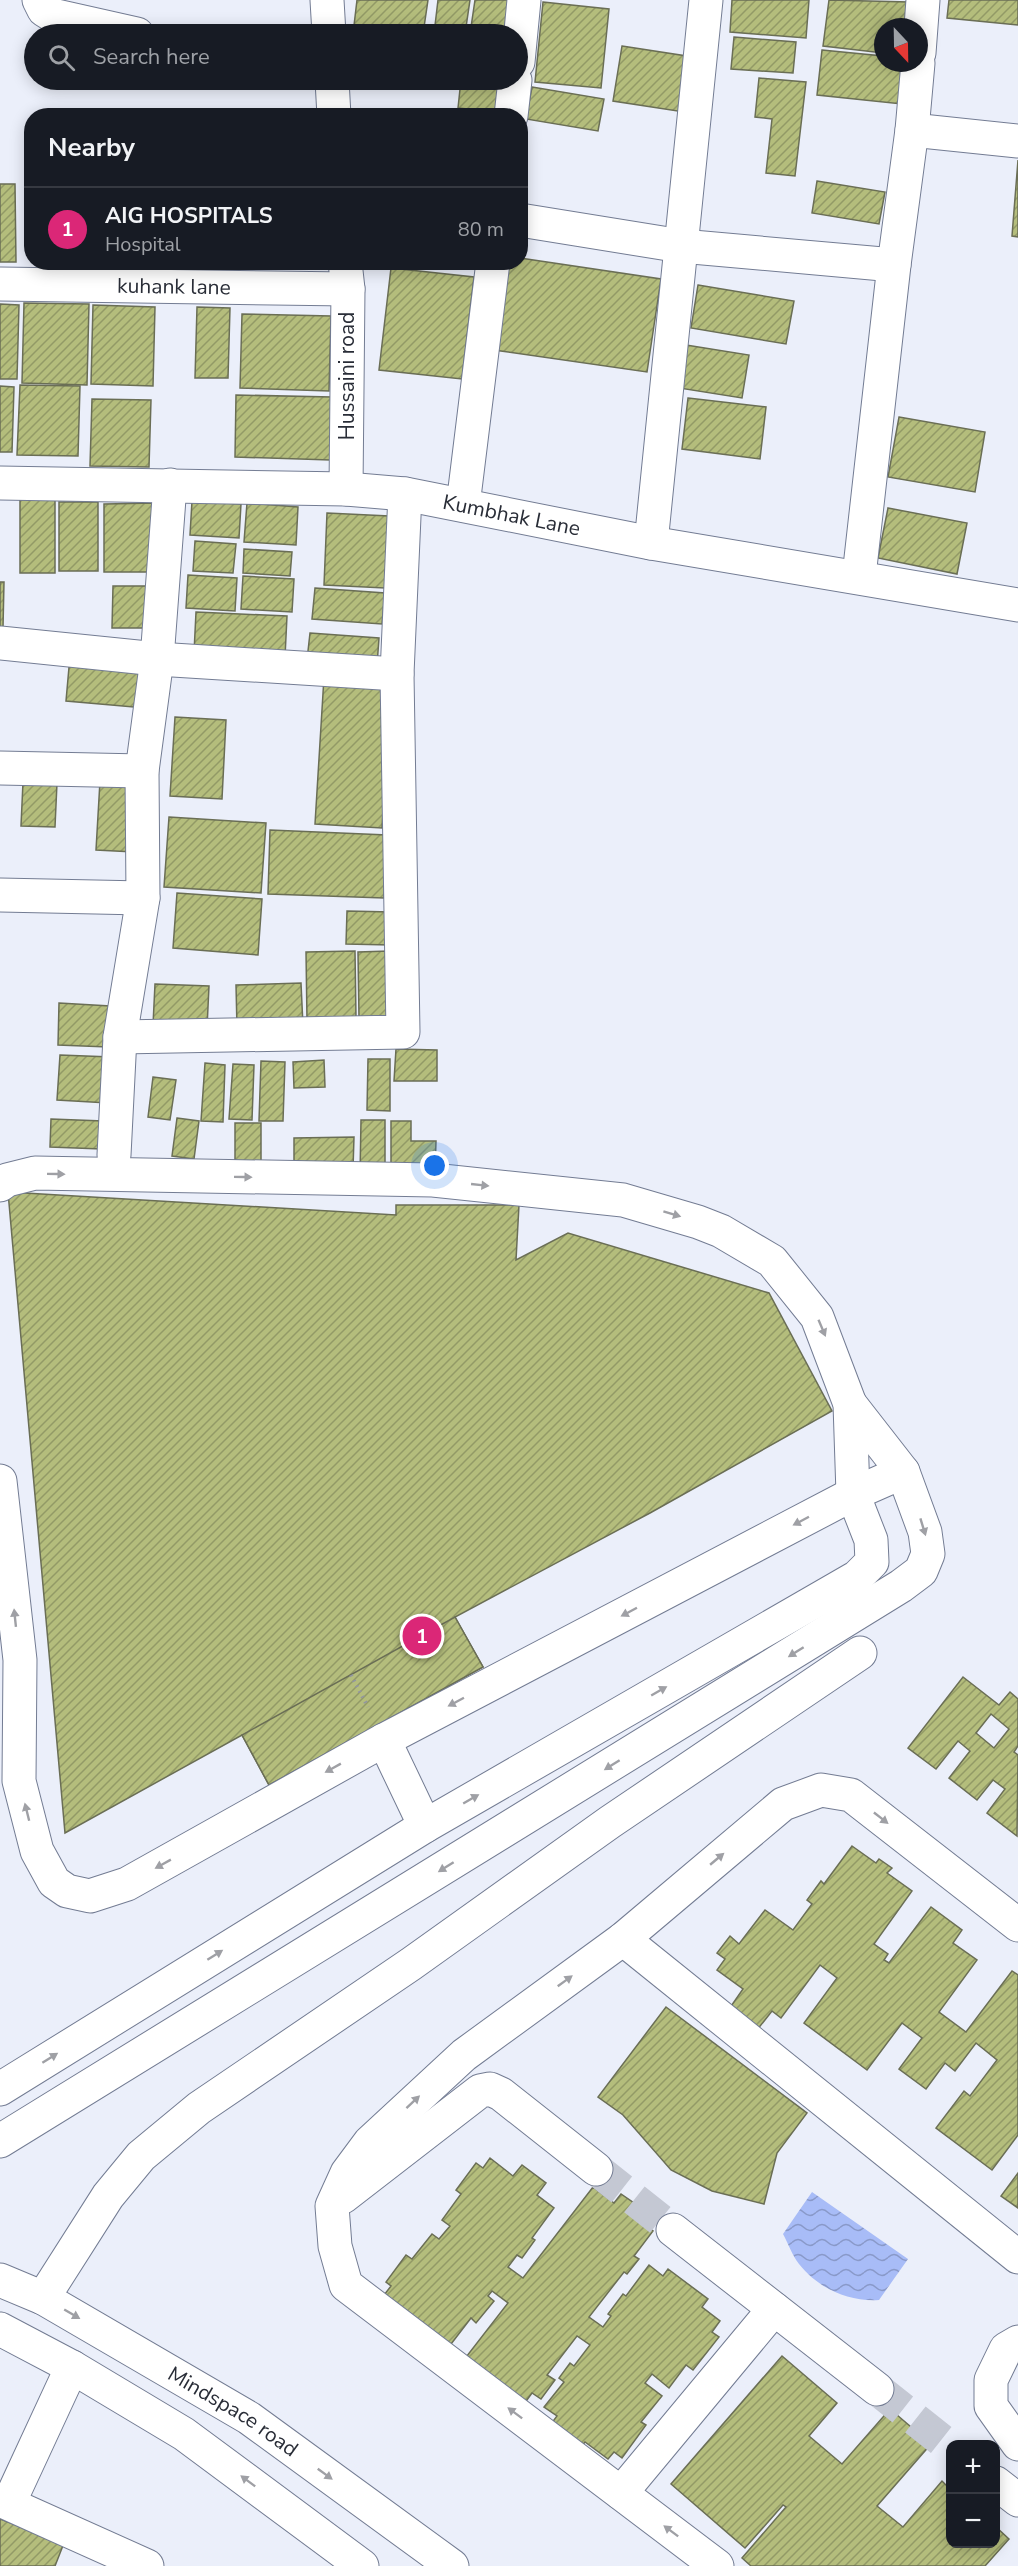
<!DOCTYPE html>
<html lang="en">
<head>
<meta charset="utf-8">
<style>
	:root { --surface:#171b24; --page:#20242c; --text:#f1f3f6; --muted:#9ea1a6; --line:#363941; --accent:#db2777 }
	body { margin:0; font-family:"Nunito Sans",sans-serif; background:var(--page); color:var(--text) }
	.controls { position:absolute; right:18px; bottom:18px; display:grid; overflow:hidden; border-radius:12px; box-shadow:0 3px 15px #0003 }
	.controls button { width:54px; height:54px; display:grid; place-items:center; padding:0; border:0; border-bottom:2px solid var(--line); background:var(--surface); color:var(--text); font:30px sans-serif }
	.compass { position:absolute; left:874px; top:18px; width:54px; height:54px; border-radius:50%; background:var(--surface); box-shadow:0 3px 15px #0003; rotate:158deg }
	.you { position:absolute; left:435px; top:1166px; width:21px; height:21px; margin:-15px; border:4px solid #fff; border-radius:50%; background:#1a73e8; box-shadow:0 0 0 9px #1a73e833 }
	.badge { display:grid; place-items:center; width:39px; height:39px; border-radius:50%; background:var(--accent); color:#fff; font-size:20px; font-weight:700 }
	.pin { position:absolute; translate:-50% -50%; border:3px solid #fff; box-shadow:0 2px 6px #0006 }
	.list { margin:0; padding:0; list-style:none }
	h2 { display:flex; justify-content:space-between; align-items:center; height:78px; margin:0; padding:0 24px; font-size:26px }
	h2 small { font-size:20px; font-weight:400; color:var(--muted) }
	.list li { display:grid; grid-template-columns:39px 1fr auto; gap:18px; align-items:center; box-sizing:border-box; height:84px; padding:0 24px; border-top:2px solid var(--line) }
	.list b { display:block; font-size:22px; white-space:nowrap }
	.list p { margin:0; font-size:20px; white-space:nowrap; color:var(--muted) }
	.list em { font-size:20px; font-style:normal; color:var(--muted) }
	.icon { flex:none; width:33px; height:33px; fill:none; stroke:currentColor; stroke-width:2; stroke-linecap:round; stroke-linejoin:round }
	.map { position:relative; flex:none; width:1018px; height:2566px; overflow:hidden }
	.search { position:absolute; background:var(--surface); box-shadow:0 3px 15px #0003; left:24px; top:24px; width:504px; height:66px; display:flex; align-items:center; gap:15px; box-sizing:border-box; padding:0 21px; border-radius:33px; color:var(--muted); font-size:22px }
	.panel { position:absolute; background:var(--surface); box-shadow:0 3px 15px #0003; left:24px; top:108px; width:504px; height:162px; border-radius:24px }
	.map>svg:first-child { display:block }
	.water { fill:url(#water-waves) }
	.building { fill:url(#building-hatch); stroke:#6a6e55; stroke-width:1.5; fill-rule:evenodd }
	.lines { fill:none; stroke-linecap:round; stroke-linejoin:round }
	.minor-tunnel { stroke:#c4c8d3; stroke-width:33; stroke-dasharray:33 16; stroke-linecap:butt }
	.minor-casing { stroke:#737c93; stroke-width:35 }
	.major-casing { stroke:#737c93; stroke-width:35 }
	.path { stroke:#9296a0; stroke-width:4; stroke-dasharray:1.5 4.5; stroke-linecap:butt }
	.minor { stroke:#fff; stroke-width:33 }
	.major { stroke:#fff; stroke-width:33 }
	.oneway { fill:#9fa0a5 }
	.labels { text-anchor:middle; dominant-baseline:central; stroke-width:6; stroke-linejoin:round; paint-order:stroke }
	.street-label { font-size:21px; fill:#292d37; stroke:#fff }
</style>
</head>
<body>
<div class="map">
<svg width="1018" height="2566" viewBox="0 0 1018 2566">
	<defs>
		<pattern id="water-waves" width="16" height="10" patternUnits="userSpaceOnUse" patternTransform="scale(1.5)"><rect width="16" height="10" fill="#a8bcf7"/><path d="M0 5q4-4 8 0t8 0" fill="none" stroke="#8999c9"/></pattern>
		<pattern id="building-hatch" width="6" height="6" patternUnits="userSpaceOnUse" patternTransform="scale(1.5)"><rect width="6" height="6" fill="#b4bd7c"/><path d="M-1 1l2-2M0 6l6-6M5 7l2-2" fill="none" stroke="#929a66"/></pattern>
	</defs>
	<rect width="100%" height="100%" fill="#ebeffa"/>
	<path class="water" d="M812,2192l96,67 -29,41c-31,2 -61,-12 -80,-36 -7,-9 -11,-21 -16,-30z"/>
	<g class="building">
		<path d="M357,0h71l-5,34h-70z"/>
		<path d="M438,0h32l-5,34h-31z"/>
		<path d="M475,0h34l-5,34h-34z"/>
		<path d="M732,0h77l-3,38 -76,-6z"/>
		<path d="M829,0l80,2 -3,25h-23v26l-60,-7z"/>
		<path d="M949,0h69v25l-71,-7z"/>
		<path d="M543,2l66,7 -8,79 -66,-6z"/>
		<path d="M734,37l62,5 -3,31 -62,-4z"/>
		<path d="M622,46l71,11 -9,55 -71,-11z"/>
		<path d="M822,50l61,6v7h23l-4,41 -85,-9z"/>
		<path d="M759,78l47,4 -11,94 -29,-3 6,-54 -17,-2z"/>
		<path d="M461,80h38l-3,32 -38,-4z"/>
		<path d="M532,87l72,12 -6,32 -72,-12z"/>
		<path d="M376,109l40,6v1h-41z"/>
		<path d="M1018,160v77l-6,-1z"/>
		<path d="M817,181l68,11 -6,32 -67,-11z"/>
		<path d="M0,184h15l1,78h-16z"/>
		<path d="M520,258l141,21 -14,93 -153,-22 13,-88h13z"/>
		<path d="M195,262h31v5z"/>
		<path d="M391,268l83,9 -12,102 -83,-9z"/>
		<path d="M698,285l96,16 -8,43 -95,-16z"/>
		<path d="M24,303l65,1 -2,81 -65,-2z"/>
		<path d="M0,304l19,1 -2,74h-17z"/>
		<path d="M93,305l62,2 -2,79 -62,-2z"/>
		<path d="M197,307l33,1 -2,70h-33z"/>
		<path d="M242,314l89,2 -2,75 -89,-3z"/>
		<path d="M686,345l63,10 -7,43 -63,-10z"/>
		<path d="M20,385l60,1 -2,70 -61,-1z"/>
		<path d="M0,386l14,1 -2,65h-12z"/>
		<path d="M236,395l96,2 -2,63 -95,-3z"/>
		<path d="M688,398l78,9 -6,52 -78,-10z"/>
		<path d="M92,399l59,1 -2,67 -59,-1z"/>
		<path d="M899,417l86,15 -10,60 -87,-15z"/>
		<path d="M20,498l35,1v74h-35z"/>
		<path d="M192,501l49,3 -2,34 -49,-3z"/>
		<rect x="59" y="502" width="39" height="69"/>
		<path d="M156,503v69h-52v-68z"/>
		<path d="M247,503l51,4 -2,38 -52,-3z"/>
		<path d="M888,508l79,15 -10,51 -79,-16z"/>
		<path d="M327,513l62,3 -4,72 -61,-3z"/>
		<path d="M195,541l41,3 -3,29 -40,-2z"/>
		<path d="M244,549l48,3 -2,24 -47,-3z"/>
		<path d="M188,575l49,3 -2,33 -49,-3z"/>
		<path d="M243,576l51,3 -2,33 -51,-3z"/>
		<path d="M0,582h4l-1,46h-3z"/>
		<path d="M113,586h40v42h-41z"/>
		<path d="M315,588l70,5 -3,31 -70,-5z"/>
		<path d="M196,612l91,4 -2,41 -91,-4z"/>
		<path d="M310,633l69,5 -2,27 -70,-5z"/>
		<path d="M70,656l79,7 -4,45 -79,-7z"/>
		<path d="M324,677l67,4 -9,147 -67,-4z"/>
		<path d="M175,717l51,3 -4,79 -52,-3z"/>
		<path d="M100,781l39,2 -5,69 -38,-2z"/>
		<path d="M23,782l34,1 -2,44 -34,-1z"/>
		<path d="M169,817l97,6 -5,70 -97,-6z"/>
		<path d="M270,830l117,5 -3,63 -116,-4z"/>
		<path d="M177,893l85,6 -4,56 -85,-7z"/>
		<path d="M347,911l44,1 -1,33 -44,-1z"/>
		<path d="M355,951l1,67 -49,2 -1,-68z"/>
		<path d="M389,951l1,67h-31l-1,-66z"/>
		<path d="M301,983l2,43 -66,2 -1,-43z"/>
		<path d="M155,984l54,2 -2,42 -54,-3z"/>
		<path d="M59,1003l51,3 -2,41 -50,-2z"/>
		<path d="M396,1049l41,1v31h-43z"/>
		<path d="M60,1055l51,2 -3,46 -51,-3z"/>
		<path d="M368,1059h22v52l-23,-1z"/>
		<path d="M324,1060l1,27 -31,1 -1,-26z"/>
		<path d="M261,1061l24,1 -2,59h-24z"/>
		<path d="M205,1063l20,2 -2,57 -22,-1z"/>
		<path d="M233,1064l21,1 -2,55 -23,-1z"/>
		<path d="M153,1077l23,3 -6,40 -22,-3z"/>
		<path d="M177,1118l22,3 -5,38 -22,-3z"/>
		<path d="M51,1119l52,2 -2,28 -51,-2z"/>
		<path d="M361,1120h24v56h-25z"/>
		<path d="M391,1121h20v20h25l-1,33h-44z"/>
		<path d="M235,1123h26v43l-26,1z"/>
		<path d="M354,1137l-1,32 -59,1v-32z"/>
		<path d="M8,1192l388,23v-10h123l-3,55 52,-27 201,60 63,118 -182,102 -195,104 28,50 -214,118 -27,-50 -177,98z"/>
		<path d="M455,1617l28,50 -214,118 -27,-50z"/>
		<path d="M963,1677l36,28 11,-13 8,7v47l-4,6 4,3 -1,81 -30,-23 18,-24 -12,-9 -16,20 -28,-22 21,-27 -12,-10 -22,28 -28,-21zM991,1714l18,15 -15,19 -18,-15z"/>
		<path d="M852,1846l24,17 3,-4 13,9 -5,5 25,18 -38,53 14,10 -4,6 5,3 42,-56 31,23 -9,13 24,17 -38,52 27,20 46,-61 6,4v160l-26,35 -56,-42 28,-37 6,5 27,-36 -21,-17 -21,28 -10,-8 -19,26 -27,-20 23,-31 -20,-15 -35,47 -63,-47 33,-45 -17,-13 -39,53 -9,-7 -15,19 -28,-21 14,-20 -26,-19 8,-11 -8,-6 13,-17 9,8 26,-34 28,20 19,-26 -5,-4 14,-19 3,3z"/>
		<path d="M666,2007l141,106 -30,40 -13,51 -52,-13 -41,-21 -48,-55 -25,-18z"/>
		<path d="M490,2158l23,18 9,-11 24,18 -9,12 17,13 -22,30 3,2 -13,18 -5,-3 -9,12 15,11 70,-91 21,16 7,-9 13,9 -7,9 26,19 -19,25 5,3 -12,15 -3,-2 -35,45 14,10 8,-11 -3,-2 15,-20 3,2 23,-31 14,11 5,-7 40,30 -6,8 18,14 -8,11 7,5 -26,33 -7,-5 -17,23 -17,-14 -7,9 17,13 -21,26 5,3 -24,33 -8,-6 -6,7 -23,-17 -4,5 -30,-23 6,-8 -13,-9 20,-25 -5,-4 11,-15 4,3 16,-21 -13,-9 -30,39 8,5 -14,19 -9,-6 -8,11 -61,-43 45,-58 -16,-12 -4,5 6,5 -18,22 -5,-5 -23,30 -67,-49 10,-13 -5,-4 20,-27 6,4 20,-25 7,5 11,-13 -8,-6 19,-26 -5,-4 20,-27 7,5z"/>
		<path d="M1018,2173v35l-17,-12z"/>
		<path d="M782,2356l55,47 -28,33 33,28 48,-55 41,35 -54,62 26,21 39,-46 8,8v55h46v-17l13,12 -24,27h-234l-9,-8 44,-51 -3,-2 -38,43 -74,-64z"/>
		<path d="M0,2519l64,24 -9,23h-55z"/>
	</g>
	<g class="lines">
		<g class="minor-tunnel">
			<path d="M596,2169l77,61"/>
			<path d="M877,2389l73,58"/>
		</g>
		<g class="minor-casing">
			<g id="minor">
				<path d="M39,0l5,10 8,5 85,19"/>
				<path d="M327,0l2,34"/>
				<path d="M919,53l4,-53"/>
				<path d="M518,62l6,-62"/>
				<path d="M332,80l2,36"/>
				<path d="M511,116l4,-36"/>
				<path d="M912,130l106,11"/>
				<path d="M520,220l161,26 213,19"/>
				<path d="M345,262l3,27 -2,200"/>
				<path id="s1" d="M0,284l348,5"/>
				<path id="s2" d="M0,483l346,6 59,5 246,49 367,62"/>
				<path d="M463,505l30,-243"/>
				<path d="M651,543l55,-543"/>
				<path d="M859,576l35,-311 18,-135 6,-67"/>
				<path d="M0,643l157,16 240,15"/>
				<path d="M0,768l142,3"/>
				<path d="M0,895l143,3"/>
				<path d="M120,1037l283,-5 -6,-358 8,-180"/>
				<path d="M114,1155l6,-118 23,-139 -1,-127 15,-112 13,-174"/>
				<path d="M0,1185l7,-5 28,-7 398,7 190,20 75,22 23,9 51,30 45,56 33,87 3,90 18,46 1,22 -15,15 -432,249 -425,263"/>
				<path d="M0,1481l20,179 -1,121 18,70 17,31 13,9 23,5 37,-12 257,-144 469,-246 50,-22"/>
				<path d="M384,1740l41,86"/>
				<path d="M623,1939l395,318"/>
				<path d="M0,2141l901,-555 20,-15 7,-17 -3,-22 -22,-60 -53,-68"/>
				<path d="M343,2197l137,-106 10,-2 11,5 95,75"/>
				<path d="M673,2230l204,159"/>
				<path d="M43,2298l65,-102 33,-40 58,-48 212,-144 199,-142 250,-169"/>
				<path d="M1018,2342l-12,7 -15,31v26l27,38"/>
				<path d="M996,2483l22,17"/>
				<path d="M621,2493l153,-184"/>
				<path d="M0,2500l147,66"/>
				<path d="M9,2503l63,-136"/>
				<path d="M717,2566l-371,-281 -11,-39 -3,-40 15,-33 23,-31 94,-87 159,-116 160,-135 38,-14 30,5 167,130"/>
			</g>
		</g>
		<g class="major-casing">
			<g id="major">
				<path id="s3" d="M0,2280l43,18 206,120 203,148"/>
				<path d="M0,2329l72,38 112,67 178,132"/>
			</g>
		</g>
		<path class="path" d="M351,1675l17,32"/>
		<use href="#minor" class="minor"/>
		<use href="#major" class="major"/>
	</g>
	<defs><path id="oneway-solid" d="M-6-.8H1V-3.2L6.5 0L1 3.2V.8H-6Z" transform="scale(1.5)"/></defs>
	<g class="oneway">
		<use href="#oneway-solid" transform="translate(56 1174) rotate(1)"/>
		<use href="#oneway-solid" transform="translate(243 1177) rotate(1)"/>
		<use href="#oneway-solid" transform="translate(480 1185) rotate(6)"/>
		<use href="#oneway-solid" transform="translate(672 1214) rotate(17)"/>
		<use href="#oneway-solid" transform="translate(822 1328) rotate(67)"/>
		<use href="#oneway-solid" transform="translate(801 1521) rotate(152)"/>
		<use href="#oneway-solid" transform="translate(923 1527) rotate(73)"/>
		<use href="#oneway-solid" transform="translate(629 1612) rotate(152)"/>
		<use href="#oneway-solid" transform="translate(15 1618) rotate(-96)"/>
		<use href="#oneway-solid" transform="translate(796 1652) rotate(148)"/>
		<use href="#oneway-solid" transform="translate(659 1691) rotate(-30)"/>
		<use href="#oneway-solid" transform="translate(456 1702) rotate(152)"/>
		<use href="#oneway-solid" transform="translate(612 1765) rotate(148)"/>
		<use href="#oneway-solid" transform="translate(333 1768) rotate(151)"/>
		<use href="#oneway-solid" transform="translate(471 1799) rotate(-30)"/>
		<use href="#oneway-solid" transform="translate(27 1812) rotate(-104)"/>
		<use href="#oneway-solid" transform="translate(881 1818) rotate(38)"/>
		<use href="#oneway-solid" transform="translate(717 1859) rotate(-40)"/>
		<use href="#oneway-solid" transform="translate(163 1864) rotate(151)"/>
		<use href="#oneway-solid" transform="translate(446 1867) rotate(148)"/>
		<use href="#oneway-solid" transform="translate(215 1955) rotate(-32)"/>
		<use href="#oneway-solid" transform="translate(565 1981) rotate(-36)"/>
		<use href="#oneway-solid" transform="translate(50 2058) rotate(-32)"/>
		<use href="#oneway-solid" transform="translate(413 2102) rotate(-43)"/>
		<use href="#oneway-solid" transform="translate(72 2314) rotate(30)"/>
		<use href="#oneway-solid" transform="translate(515 2413) rotate(-143)"/>
		<use href="#oneway-solid" transform="translate(325 2474) rotate(36)"/>
		<use href="#oneway-solid" transform="translate(248 2481) rotate(-143)"/>
		<use href="#oneway-solid" transform="translate(671 2531) rotate(-143)"/>
	</g>
	<g class="labels">
		<g class="street-label">
			<text stroke="none"><textPath href="#s1" startOffset="174">kuhank lane</textPath></text>
			<text transform="translate(347 376) rotate(-90)">Hussaini road</text>
			<text stroke="none"><textPath href="#s2" startOffset="514">Kumbhak Lane</textPath></text>
			<text stroke="none"><textPath href="#s3" startOffset="268">Mindspace road</textPath></text>
		</g>
	</g>
</svg>
<div class="controls">
<button>+</button>
<button>−</button>
</div>
<svg class="compass" viewBox="-18 -18 36 36"><path d="M0-13l5 13h-10z" fill="#e53935"/><path d="M0 13l5-13h-10z" fill="#9ea1a6"/></svg>
<div class="you"></div>
<div class="pin badge" style="left:422px;top:1636px">1</div>
<div class="search"><svg class="icon" aria-label="search" viewBox="0 0 24 24"><circle cx="10" cy="10" r="6"/><path d="M15 15l6 6"/></svg>Search here</div>
<section class="panel">
<h2>Nearby<small></small></h2>
<ul class="list">
<li><span class="badge">1</span><div><b>AIG HOSPITALS</b><p>Hospital</p></div><em>80 m</em></li>
</ul>
</section>
</div>
</body>
</html>
